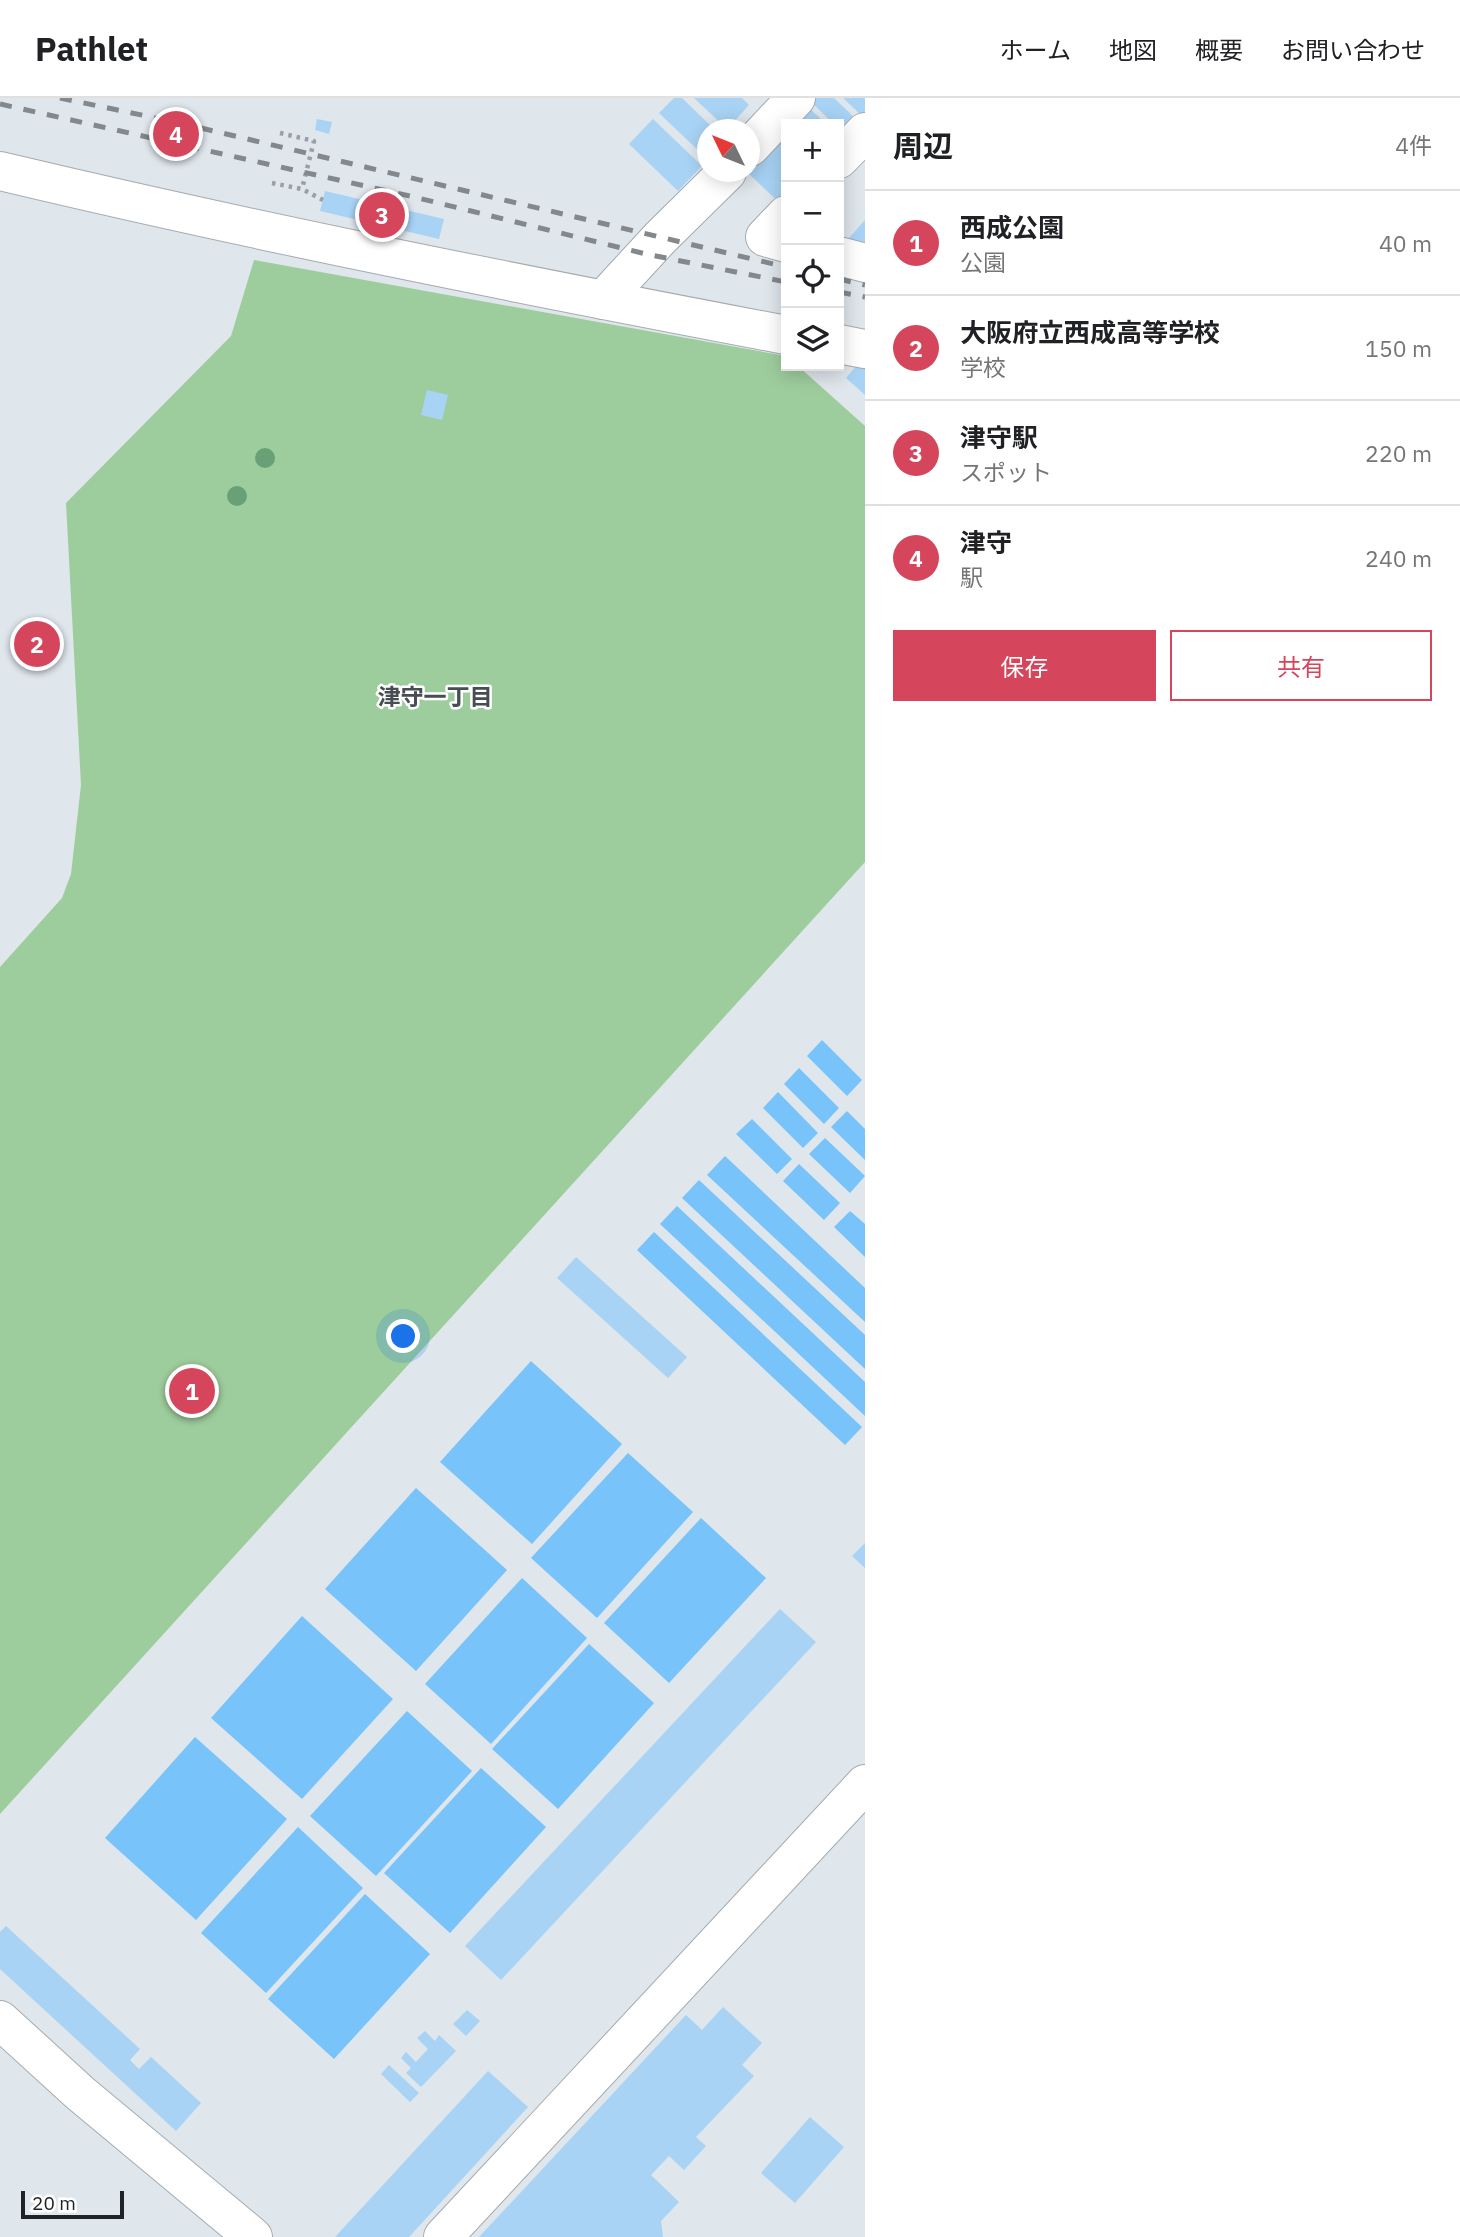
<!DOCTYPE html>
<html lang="ja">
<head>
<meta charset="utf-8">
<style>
	:root { --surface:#fff; --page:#f6f6f6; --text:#202124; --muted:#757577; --line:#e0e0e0; --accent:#d5455c }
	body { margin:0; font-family:"IBM Plex Sans","Noto Sans JP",sans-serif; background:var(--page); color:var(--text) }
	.controls { position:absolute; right:21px; top:21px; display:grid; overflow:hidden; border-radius:0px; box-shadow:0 4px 18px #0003 }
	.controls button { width:63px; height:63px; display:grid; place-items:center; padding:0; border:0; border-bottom:2px solid var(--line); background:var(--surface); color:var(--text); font:35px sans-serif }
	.compass { position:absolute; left:697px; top:21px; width:63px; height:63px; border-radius:50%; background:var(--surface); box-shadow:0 4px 18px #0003; rotate:313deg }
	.scale { position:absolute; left:21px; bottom:18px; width:103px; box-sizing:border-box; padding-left:7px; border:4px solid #202325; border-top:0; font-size:19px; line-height:24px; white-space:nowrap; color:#202325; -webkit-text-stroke:5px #fff; paint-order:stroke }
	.you { position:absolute; left:404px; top:1239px; width:24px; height:24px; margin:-18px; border:5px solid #fff; border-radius:50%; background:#1a73e8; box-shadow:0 0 0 10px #1a73e833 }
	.badge { display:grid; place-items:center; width:46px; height:46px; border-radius:50%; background:var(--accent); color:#fff; font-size:23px; font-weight:700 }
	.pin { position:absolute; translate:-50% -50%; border:4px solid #fff; box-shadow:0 2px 7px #0006 }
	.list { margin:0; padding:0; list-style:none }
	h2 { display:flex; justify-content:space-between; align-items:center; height:91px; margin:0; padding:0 28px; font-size:30px }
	h2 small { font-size:23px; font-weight:400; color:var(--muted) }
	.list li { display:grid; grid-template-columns:46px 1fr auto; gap:21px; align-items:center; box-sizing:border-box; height:105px; padding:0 28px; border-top:2px solid var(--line) }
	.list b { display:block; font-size:26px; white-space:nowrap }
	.list p { margin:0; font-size:23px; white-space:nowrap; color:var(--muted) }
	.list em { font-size:23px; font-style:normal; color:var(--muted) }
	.actions { display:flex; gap:14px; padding:21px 28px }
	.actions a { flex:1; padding:16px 0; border:2px solid var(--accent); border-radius:0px; text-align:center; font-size:24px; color:var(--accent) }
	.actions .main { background:var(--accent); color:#fff }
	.icon { flex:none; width:38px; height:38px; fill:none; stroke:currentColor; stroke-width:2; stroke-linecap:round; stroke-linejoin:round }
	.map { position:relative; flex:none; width:865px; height:2139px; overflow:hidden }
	header { display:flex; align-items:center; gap:42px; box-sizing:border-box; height:98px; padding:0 35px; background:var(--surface); border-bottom:2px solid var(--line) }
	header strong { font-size:33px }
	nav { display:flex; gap:38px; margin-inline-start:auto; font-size:24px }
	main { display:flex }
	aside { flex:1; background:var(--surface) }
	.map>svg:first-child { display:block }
	.green { fill:#9ecd9d }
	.water { fill:#77c3fa }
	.building { fill:#a8d3f5 }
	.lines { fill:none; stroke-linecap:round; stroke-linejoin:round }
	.minor-casing { stroke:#a4abb0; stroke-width:40 }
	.path { stroke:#999fa3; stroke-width:4.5; stroke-dasharray:3.5 5; stroke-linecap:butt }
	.minor { stroke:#fff; stroke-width:38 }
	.rail { stroke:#83888c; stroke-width:5; stroke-dasharray:12 12; stroke-linecap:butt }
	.tree { fill:#6aa076 }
	.labels { text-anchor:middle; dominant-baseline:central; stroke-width:5; stroke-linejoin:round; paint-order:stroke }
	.neighbourhood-label { font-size:23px; font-weight:bold; fill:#474d52; stroke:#fff }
</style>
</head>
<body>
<header>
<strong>Pathlet</strong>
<nav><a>ホーム</a><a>地図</a><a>概要</a><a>お問い合わせ</a></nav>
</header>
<main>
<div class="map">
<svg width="865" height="2139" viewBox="0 0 865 2139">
	<rect width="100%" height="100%" fill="#dfe6ec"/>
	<path class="green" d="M254,162l532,96v10h12l67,60v436l-865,952v-847l62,-69 9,-24 10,-89 -15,-282 165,-167z"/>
	<g class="water">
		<path d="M822,942l40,40 -15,16 -40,-40z"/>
		<path d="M799,970l40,40 -15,16 -40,-40z"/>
		<path d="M778,994l40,41 -15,15 -40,-40z"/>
		<path d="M847,1013l18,18v31l-34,-33z"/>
		<path d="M752,1021l40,40 -15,15 -41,-40z"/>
		<path d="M825,1040l40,38 -15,17 -41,-39z"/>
		<path d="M725,1058l140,132v34l-158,-147z"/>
		<path d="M799,1066l41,39 -16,17 -41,-39z"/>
		<path d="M699,1082l166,155v34l-183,-171z"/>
		<path d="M677,1108l188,176v34l-205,-192z"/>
		<path d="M850,1113l15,13v33l-31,-30z"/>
		<path d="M654,1134l208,195 -17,18 -208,-195z"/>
		<path d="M531,1263l91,83 -90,100 -92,-82z"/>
		<path d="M628,1355l65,59 -96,106 -66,-60z"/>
		<path d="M416,1390l91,82 -91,101 -91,-82z"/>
		<path d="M701,1420l65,60 -97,105 -65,-60z"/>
		<path d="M522,1480l65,60 -96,106 -66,-60z"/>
		<path d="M302,1518l91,83 -91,100 -91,-81z"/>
		<path d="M589,1546l65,59 -96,106 -66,-60z"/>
		<path d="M407,1613l65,60 -96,105 -66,-60z"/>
		<path d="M195,1639l92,82 -91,101 -91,-82z"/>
		<path d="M481,1670l65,59 -96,106 -66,-60z"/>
		<path d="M298,1729l65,61 -97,105 -65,-60z"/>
		<path d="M365,1796l65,60 -96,105 -66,-60z"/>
	</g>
	<g class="building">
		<path d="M674,0h8l33,32h-7v18l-6,6 -43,-41z"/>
		<path d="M694,0h48l7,7 -22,24z"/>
		<path d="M813,0h21l24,23 -13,14 -6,-6v-5h-5l-24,-23z"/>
		<path d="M843,0h22v15l-3,3z"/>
		<path d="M805,6l21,20h-21l-10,-9z"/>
		<path d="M317,21l15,3 -3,12 -14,-4z"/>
		<path d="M653,21l49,47 -24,25 -49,-47z"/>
		<path d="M775,38l11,11 -1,61 -38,-36h3v-9z"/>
		<path d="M325,93l119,28 -5,20 -119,-28z"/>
		<path d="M865,122v26l-17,-7z"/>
		<path d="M863,260l2,2v35l-19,-17z"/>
		<path d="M427,292l21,5 -6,25 -21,-5z"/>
		<path d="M576,1159l111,100 -19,21 -111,-100z"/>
		<path d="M865,1445v25l-13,-12z"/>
		<path d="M780,1511l36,33 -315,338 -36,-34z"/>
		<path d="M6,1828l134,123 -10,11 9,9 12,-12 50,46 -25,28 -176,-162v-37z"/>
		<path d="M723,1909l39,36 -20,22 12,11 -58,61 10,9 -22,24 -15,-14 -18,19 28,27 -18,19 2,16h-184l207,-222 16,15z"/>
		<path d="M467,1912l13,11 -14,15 -13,-12z"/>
		<path d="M425,1933l10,10 4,-6 17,16 -35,36 -15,-14 5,-5 -10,-10 5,-6 10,10 12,-13 -11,-11z"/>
		<path d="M389,1967l30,28 -9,9 -29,-28z"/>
		<path d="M488,1973l40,36 -119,130h-74z"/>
		<path d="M810,2019l34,30 -49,56 -34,-30z"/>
	</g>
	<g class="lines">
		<g class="minor-casing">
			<g id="minor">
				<path d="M750,49l46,-49"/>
				<path d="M839,61l26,-27"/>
				<path d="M0,73c260,62 523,114 786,164"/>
				<path d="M786,117l-21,22 21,6"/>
				<path d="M839,158l26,7"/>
				<path d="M603,202l57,-62 67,-66"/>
				<path d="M839,246l26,5"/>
				<path d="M0,1922l80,73 173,144"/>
				<path d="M443,2139l422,-453"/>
			</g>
		</g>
		<g class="path">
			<path d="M280,35l34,8 -12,48"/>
			<path d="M272,85l30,6 21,11"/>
		</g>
		<use href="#minor" class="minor"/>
		<g class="rail">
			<path d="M60,0l120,25 606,144"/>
			<path d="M0,6l414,93 232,57 140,28"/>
			<path d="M839,181l26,6"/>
			<path d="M839,194l26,5"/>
		</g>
	</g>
	<g class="tree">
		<circle cx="265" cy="360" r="10"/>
		<circle cx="237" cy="398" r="10"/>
	</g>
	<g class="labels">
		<g class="neighbourhood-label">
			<text x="435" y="598">津守一丁目</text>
		</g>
	</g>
</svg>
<div class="controls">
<button>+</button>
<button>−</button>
<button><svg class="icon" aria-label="locate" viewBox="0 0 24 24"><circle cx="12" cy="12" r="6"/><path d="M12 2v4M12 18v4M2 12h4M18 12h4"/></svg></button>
<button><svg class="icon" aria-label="layers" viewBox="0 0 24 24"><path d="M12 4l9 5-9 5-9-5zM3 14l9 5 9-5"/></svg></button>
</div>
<svg class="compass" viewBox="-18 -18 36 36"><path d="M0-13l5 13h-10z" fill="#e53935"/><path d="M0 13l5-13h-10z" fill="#757577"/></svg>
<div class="scale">20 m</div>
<div class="you"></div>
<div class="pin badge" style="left:192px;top:1293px">1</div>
<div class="pin badge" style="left:37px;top:546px">2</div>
<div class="pin badge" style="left:382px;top:117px">3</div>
<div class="pin badge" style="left:176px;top:36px">4</div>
</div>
<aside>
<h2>周辺<small>4件</small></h2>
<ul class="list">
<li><span class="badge">1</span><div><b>西成公園</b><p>公園</p></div><em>40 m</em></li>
<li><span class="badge">2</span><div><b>大阪府立西成高等学校</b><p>学校</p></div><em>150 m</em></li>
<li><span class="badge">3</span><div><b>津守駅</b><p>スポット</p></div><em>220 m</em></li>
<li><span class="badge">4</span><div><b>津守</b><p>駅</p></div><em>240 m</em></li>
</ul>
<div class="actions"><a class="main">保存</a><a>共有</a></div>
</aside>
</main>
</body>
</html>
